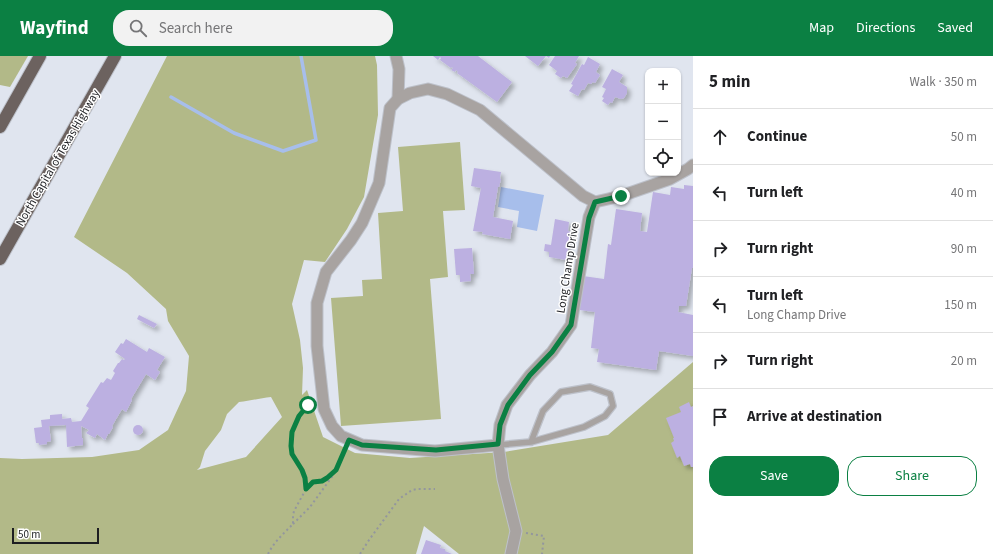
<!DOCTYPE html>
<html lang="en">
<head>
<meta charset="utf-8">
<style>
	:root { --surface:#fff; --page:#f2f2f2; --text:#202124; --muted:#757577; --line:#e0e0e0; --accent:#0b8043 }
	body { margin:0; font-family:"Source Sans 3",sans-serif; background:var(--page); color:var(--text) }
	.controls { position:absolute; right:12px; top:12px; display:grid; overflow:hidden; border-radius:8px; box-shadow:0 1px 3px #0004 }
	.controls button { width:36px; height:36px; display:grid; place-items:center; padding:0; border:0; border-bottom:1px solid var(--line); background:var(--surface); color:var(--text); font:20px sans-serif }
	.scale { position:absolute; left:12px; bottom:10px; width:87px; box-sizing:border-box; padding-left:4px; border:2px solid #1d1e22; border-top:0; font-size:11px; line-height:14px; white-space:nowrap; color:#1d1e22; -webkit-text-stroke:3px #fff; paint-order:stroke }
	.stop { position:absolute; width:12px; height:12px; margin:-9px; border:3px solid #0b8043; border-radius:50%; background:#fff }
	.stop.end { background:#0b8043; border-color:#fff; box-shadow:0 1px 4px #0008 }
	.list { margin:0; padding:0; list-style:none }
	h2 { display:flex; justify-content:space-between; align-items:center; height:52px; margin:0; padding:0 16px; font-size:17px }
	h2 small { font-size:13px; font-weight:400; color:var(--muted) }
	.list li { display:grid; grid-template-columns:26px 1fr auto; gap:12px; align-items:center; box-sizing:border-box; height:56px; padding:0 16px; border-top:1px solid var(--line) }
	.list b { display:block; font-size:15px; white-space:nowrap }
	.list p { margin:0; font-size:13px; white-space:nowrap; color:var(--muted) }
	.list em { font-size:13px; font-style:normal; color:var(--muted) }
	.actions { display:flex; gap:8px; padding:12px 16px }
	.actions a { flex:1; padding:9px 0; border:1px solid var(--accent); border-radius:16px; text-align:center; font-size:14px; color:var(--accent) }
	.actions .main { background:var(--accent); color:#fff }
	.icon { flex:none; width:22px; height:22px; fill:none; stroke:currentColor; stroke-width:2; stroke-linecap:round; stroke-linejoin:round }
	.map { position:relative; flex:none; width:693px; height:498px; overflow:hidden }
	header { display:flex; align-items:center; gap:24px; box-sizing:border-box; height:56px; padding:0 20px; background:var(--accent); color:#fff }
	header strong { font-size:19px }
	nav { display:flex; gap:22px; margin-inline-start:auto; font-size:14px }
	.search { width:280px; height:36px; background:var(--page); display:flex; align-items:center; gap:10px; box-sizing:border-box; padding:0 14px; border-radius:16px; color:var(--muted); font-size:15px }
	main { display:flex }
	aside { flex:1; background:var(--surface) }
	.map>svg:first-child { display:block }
	.green { fill:#b2b988; fill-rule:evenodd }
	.water { fill:#a7beeb }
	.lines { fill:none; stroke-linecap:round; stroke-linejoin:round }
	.stream { stroke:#a7beeb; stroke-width:3.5 }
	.building { fill:#bcb0e1; filter:url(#shadow) }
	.service-casing { stroke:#bdc1ca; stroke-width:8 }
	.minor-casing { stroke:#bdc1ca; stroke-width:13 }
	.trunk-casing { stroke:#bdc1ca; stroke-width:14 }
	.path { stroke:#93969e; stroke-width:2; stroke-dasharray:2 3; stroke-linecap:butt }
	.service { stroke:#a8a3a1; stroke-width:5.5 }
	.minor { stroke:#a8a3a1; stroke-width:11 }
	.trunk { stroke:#6c625f; stroke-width:12 }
	.route { stroke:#0b8043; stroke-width:5 }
	.labels { text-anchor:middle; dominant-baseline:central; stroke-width:3; stroke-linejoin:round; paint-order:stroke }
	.street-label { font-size:12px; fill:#1d1e22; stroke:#fff }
</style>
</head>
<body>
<header>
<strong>Wayfind</strong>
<div class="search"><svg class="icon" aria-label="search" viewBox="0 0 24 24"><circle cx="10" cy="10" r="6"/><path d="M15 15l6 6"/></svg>Search here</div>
<nav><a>Map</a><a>Directions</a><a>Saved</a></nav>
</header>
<main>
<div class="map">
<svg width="693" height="498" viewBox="0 0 693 498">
	<defs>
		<filter id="shadow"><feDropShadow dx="3.5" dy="3.5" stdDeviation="2" flood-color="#0004"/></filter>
	</defs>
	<rect width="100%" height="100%" fill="#e0e5ef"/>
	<g class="green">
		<path d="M0,0h28l-18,31 -10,-2z"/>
		<path d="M167,0h208l2,9 1,50 -14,82 -17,32 -22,33 -21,-2 -12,44 8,36 3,28 -1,27 5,-5 16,47 32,16 55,5 94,-6 104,-17 85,-73v192h-234l-35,-28 -8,28h-416v-96l22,1 70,-2 47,-7 29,-20 18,-39 3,-35 -21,-35 -2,-12 -39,-36 -53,-36zM271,341l11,20 -36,40 -49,13 3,-3 5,-16 16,-21 6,-16 12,-12c11,-1 21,-4 32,-5z"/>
		<path d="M460,86l5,68 -22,1 5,66 -18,2 11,140 -100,7 -10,-128 32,-2 -1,-16 20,-1 -4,-66 25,-2 -5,-64z"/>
	</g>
	<path class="water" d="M501,131l43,8 -7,36 -20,-4 2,-16 -21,-4z"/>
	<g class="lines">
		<path class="stream" d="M171,41l63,36 49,18 33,-11 -15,-84"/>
	</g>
	<g class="building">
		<path d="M433,0h45l34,26 -15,20 -40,-29 1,-1 -2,-2 -1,2 -4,-2 2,-2 -1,-1 -1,1 -11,-8 1,-2 -1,-1 -2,3z"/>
		<path d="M525,0h25l-1,2 -3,-2 -8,10z"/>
		<path d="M555,0h24l-4,7 2,1 -10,14 -4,-2 -2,2 -6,-4 2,-3 -8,-6z"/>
		<path d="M588,1l12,7 -4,8 4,3 -5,8 -2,-1 -2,2 -3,-1 -4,7 -2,-1 -4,7 -9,-5 4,-6 -2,-1 11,-20 2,1z"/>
		<path d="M612,13l11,6 -4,7 8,5v6l-3,5 -3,1 -6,-2 -3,6 -2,-1 -2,3 -6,-4 2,-3 -2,-1 4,-8 -4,-2z"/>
		<path d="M474,112l27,4 -1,6 1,1 -2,8h-1l-5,30 20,4 -3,18 -28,-5 1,-2 -10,-1 8,-43 -10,-2z"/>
		<path d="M684,129l9,1v82h-1l-6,38h-7l-1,6 15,3v41l-34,-5 -3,19 -59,-8 2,-13 -8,-1 4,-36 -16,-2 4,-34 21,3 4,-35 3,1 5,-36 26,4 -2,18 7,1 6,-40 17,3 1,-8 13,2z"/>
		<path d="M555,163l14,3 -1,9 3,1 -5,28 -17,-3v-5l-5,-1 1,-7 6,1z"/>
		<path d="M472,192l2,26h-4l1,7 -11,1v-7h-4l-2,-26z"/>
		<path d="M139,259l18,9 -3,4 -17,-9z"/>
		<path d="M126,283l21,13 2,-4 16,9 -8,13 3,2 -5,8 -9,-6 -15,25 1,1 -6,12 -4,-3 -10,17 1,1 -4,7h-1l-3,6 -8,-6 -2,4 -9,-5 3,-3 -8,-4 1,13 1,-1v7l-16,2 -1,-22 -17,1 2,15 -4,1v2l-8,1v-2h-3l-2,-15 8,-1 -1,-7 9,-1v-4l12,-1v5l9,-1 1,4 9,-1 8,-13 -3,-2 15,-24 2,1 4,-5 4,2 4,-7 -2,-2 5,-8h1l3,-4 2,1 1,-1 -10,-7 6,-9 2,1z"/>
		<path d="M689,346l2,5 2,-1v61h-2l-1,-3 -6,2 -4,-10 -3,2 -6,-15 3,-2 -1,-3h1l-8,-20 15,-6 -2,-5z"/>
		<circle cx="138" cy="374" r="5"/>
		<path d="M426,484l15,5 -1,3 5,1v2l7,3h-31z"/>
	</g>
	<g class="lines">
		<g class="service-casing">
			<path id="service" d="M498,389l33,-3 53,-15 21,-11 8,-10 -3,-12 -20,-7 -29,5 -18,19 -12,31"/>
		</g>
		<g class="minor-casing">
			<g id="minor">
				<path d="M396,0l3,13 -1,30"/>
				<path d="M498,389l-63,6 -73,-6 -21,-9 -9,-10 -8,-17 -7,-63v-43l9,-31 25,-32 11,-17 17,-40 11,-75 8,-9 12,-6 18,-4 19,5 33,16 103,86 12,6 26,-6 49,-17 18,-10 5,-4"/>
				<path d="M511,498l5,-23 -13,-52 -5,-34 2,-20 7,-20 23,-30 22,-23 19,-27 18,-108 6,-15"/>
			</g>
		</g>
		<g class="trunk-casing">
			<g id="trunk">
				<path d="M0,71l40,-71"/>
				<path d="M0,203l115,-203"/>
			</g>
		</g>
		<g class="path">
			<path d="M336,414l9,-22"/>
			<path d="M306,433l-1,-11 -3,-8 -10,-16 -1,-8 1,-14 7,-15 9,-12 2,-8"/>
			<path d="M293,468l17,-17 24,-33"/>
			<path d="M526,477l18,3 -2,18"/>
			<path d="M268,498c6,-12 16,-21 25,-30v-8l1,-5 12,-22 7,-7 9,-1 5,-3 9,-8"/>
			<path d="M360,498l9,-14 30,-41 13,-9 5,-1h18"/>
		</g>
		<use href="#service" class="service"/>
		<use href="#minor" class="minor"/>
		<use href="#trunk" class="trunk"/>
	</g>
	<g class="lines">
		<path class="route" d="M308,349l-9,11 -7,16 -1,14 1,8 10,16 3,8 1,11 7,-7 9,-1 5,-3 9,-8 13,-30 13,5 74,5 62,-6 2,-19 8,-20 22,-30 22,-23 19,-27 18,-107 6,-16 26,-6"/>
	</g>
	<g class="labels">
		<g class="street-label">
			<text transform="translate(58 102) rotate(-60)">North Capital of Texas Highway</text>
			<text transform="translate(568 212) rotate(-81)">Long Champ Drive</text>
		</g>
	</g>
</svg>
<div class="controls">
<button>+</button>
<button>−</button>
<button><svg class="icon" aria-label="locate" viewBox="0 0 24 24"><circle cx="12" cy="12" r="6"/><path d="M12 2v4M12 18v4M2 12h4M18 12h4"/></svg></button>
</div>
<div class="scale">50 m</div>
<div class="stop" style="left:308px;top:349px"></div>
<div class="stop end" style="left:621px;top:140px"></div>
</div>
<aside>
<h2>5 min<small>Walk · 350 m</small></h2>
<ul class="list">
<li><svg class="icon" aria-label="ahead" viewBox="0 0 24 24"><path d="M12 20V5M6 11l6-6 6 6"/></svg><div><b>Continue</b></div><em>50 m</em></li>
<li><svg class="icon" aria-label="left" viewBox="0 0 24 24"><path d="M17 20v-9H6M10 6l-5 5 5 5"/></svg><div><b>Turn left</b></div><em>40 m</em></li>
<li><svg class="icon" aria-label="right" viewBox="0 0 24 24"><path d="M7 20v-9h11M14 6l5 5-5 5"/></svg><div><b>Turn right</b></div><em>90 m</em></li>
<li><svg class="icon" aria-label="left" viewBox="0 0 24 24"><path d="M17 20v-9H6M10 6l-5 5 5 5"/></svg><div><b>Turn left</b><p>Long Champ Drive</p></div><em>150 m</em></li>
<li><svg class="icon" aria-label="right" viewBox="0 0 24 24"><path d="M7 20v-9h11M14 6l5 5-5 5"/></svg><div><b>Turn right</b></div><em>20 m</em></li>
<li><svg class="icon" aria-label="arrive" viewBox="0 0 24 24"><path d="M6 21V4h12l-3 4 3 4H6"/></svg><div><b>Arrive at destination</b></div></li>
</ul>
<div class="actions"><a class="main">Save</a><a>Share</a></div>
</aside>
</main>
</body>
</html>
